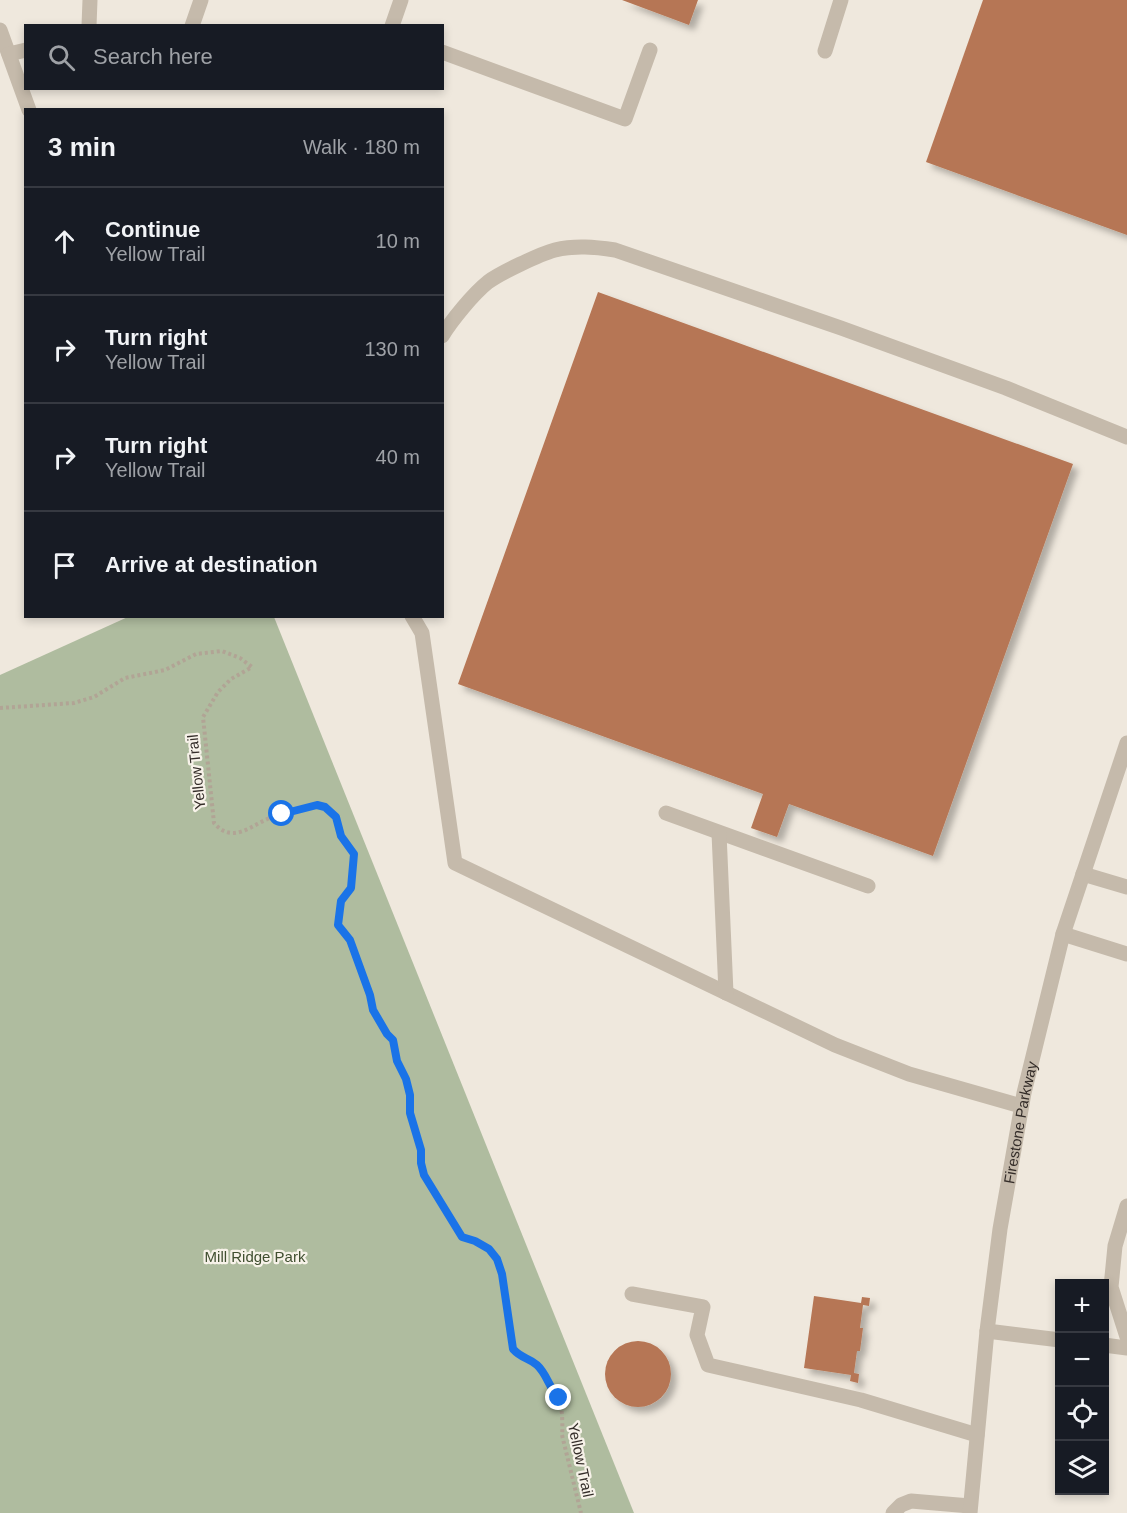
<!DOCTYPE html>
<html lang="en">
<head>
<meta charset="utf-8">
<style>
	:root { --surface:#171b24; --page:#20242c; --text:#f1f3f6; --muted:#9ea1a6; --line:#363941 }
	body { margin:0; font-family:Helvetica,sans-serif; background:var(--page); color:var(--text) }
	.controls { position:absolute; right:18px; bottom:18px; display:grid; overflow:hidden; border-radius:0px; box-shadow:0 3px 9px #0003 }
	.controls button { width:54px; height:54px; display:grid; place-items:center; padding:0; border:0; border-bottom:2px solid var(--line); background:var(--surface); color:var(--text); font:30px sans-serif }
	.stop { position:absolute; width:18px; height:18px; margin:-14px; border:4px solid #1a73e8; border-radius:50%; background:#fff }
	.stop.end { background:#1a73e8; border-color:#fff; box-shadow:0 2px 6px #0008 }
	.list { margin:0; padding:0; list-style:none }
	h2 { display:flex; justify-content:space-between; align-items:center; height:78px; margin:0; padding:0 24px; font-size:26px }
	h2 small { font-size:20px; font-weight:400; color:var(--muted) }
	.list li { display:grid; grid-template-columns:39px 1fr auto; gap:18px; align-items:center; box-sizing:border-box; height:108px; padding:0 24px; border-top:2px solid var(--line) }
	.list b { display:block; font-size:22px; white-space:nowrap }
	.list p { margin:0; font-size:20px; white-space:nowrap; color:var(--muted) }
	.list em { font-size:20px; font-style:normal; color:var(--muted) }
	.icon { flex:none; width:33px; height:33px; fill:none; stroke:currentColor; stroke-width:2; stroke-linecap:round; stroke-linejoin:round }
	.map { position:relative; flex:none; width:1127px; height:1513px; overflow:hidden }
	.search { position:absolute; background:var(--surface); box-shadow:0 3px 9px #0003; left:24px; top:24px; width:420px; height:66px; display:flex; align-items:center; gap:15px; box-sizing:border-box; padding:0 21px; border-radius:0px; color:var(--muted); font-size:22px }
	.panel { position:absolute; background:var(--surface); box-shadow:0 3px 9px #0003; left:24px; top:108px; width:420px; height:510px; border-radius:0px }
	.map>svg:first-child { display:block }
	.green { fill:#afbc9f }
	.building { fill:#b67654; filter:url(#shadow) }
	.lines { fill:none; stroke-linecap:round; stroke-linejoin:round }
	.path { stroke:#b1a495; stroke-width:4; stroke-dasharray:3 3; stroke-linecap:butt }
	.minor { stroke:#c5baab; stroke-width:15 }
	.route { stroke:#1a73e8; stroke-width:8 }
	.labels { text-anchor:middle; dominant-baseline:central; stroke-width:4.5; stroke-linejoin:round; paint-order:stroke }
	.street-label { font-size:15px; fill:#342d29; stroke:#f7f2e9 }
	.park-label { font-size:15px; fill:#404f30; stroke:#f7f2e9 }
</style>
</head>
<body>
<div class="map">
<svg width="1127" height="1513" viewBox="0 0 1127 1513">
	<defs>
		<filter id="shadow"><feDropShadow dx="5.5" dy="5.5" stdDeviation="3" flood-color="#0004"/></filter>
	</defs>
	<rect width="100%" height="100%" fill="#efe8dd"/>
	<path class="green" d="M130,616l144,1 360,896h-634v-838z"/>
	<g class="building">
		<path d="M622,0h76l-9,25z"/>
		<path d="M983,0h144v235l-201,-73z"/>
		<path d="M598,292l475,172 -140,392 -144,-52 -12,33 -26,-9 12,-34 -305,-110z"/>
		<path d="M814,1296l47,7 1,-6 8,1 -1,8 -6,-1 -3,23h3l-3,23h-3l-3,22 5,1 -1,9 -8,-2 1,-6 -47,-7z"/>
		<circle cx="638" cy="1374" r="33"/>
	</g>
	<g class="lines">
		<path class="path" d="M0,708l74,-5 20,-6 31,-19 40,-8 31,-16 26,-3 18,7 12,9 -21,12 -13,13 -15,25 11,106c19,22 37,2 56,-5 16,-6 32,-7 47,-13 19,4 18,18 25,33 3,6 8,10 12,16l-3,34 -10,13 -3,24 12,15 20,55 3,15 14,24 6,6 4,21 9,18 4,16v18l11,37v13l3,12 38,62 13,4 14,8 8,10 5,15 11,75c8,10 15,8 24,16 4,4 21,31 23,36 2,5 3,28 2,34l19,78"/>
		<g class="minor">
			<path d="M89,26l1,-26"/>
			<path d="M192,26l9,-26"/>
			<path d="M392,26l9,-26"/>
			<path d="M0,30l29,80"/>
			<path d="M825,51l16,-51"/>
			<path d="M442,52l183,67 25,-69"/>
			<path d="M9,54l17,-4"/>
			<path d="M442,336c10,-16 31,-42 46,-54 12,-9 52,-28 67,-32 20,-5 40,-3 60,0l226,78 165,60 121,49"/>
			<path d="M412,616l10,17 33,230 380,182 74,29 112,32"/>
			<path d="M666,813l202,73"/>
			<path d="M719,833l7,160"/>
			<path d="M1083,874l44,13"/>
			<path d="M1063,934l64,20"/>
			<path d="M1127,1206l-12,40 -4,41 16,50"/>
			<path d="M632,1294l71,13 -6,28 11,30 153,35 116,35"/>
			<path d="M987,1331l73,9"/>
			<path d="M1104,1345l23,3"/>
			<path d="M893,1513l8,-8 10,-4 59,5"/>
			<path id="s1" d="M970,1513l17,-182 13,-102 24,-136 39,-159 64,-191"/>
		</g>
	</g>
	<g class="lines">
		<path class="route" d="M282,814l35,-9 8,2 11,10 5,19 13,18 -3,34 -10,13 -3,24 12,15 20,55 3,15 14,24 6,6 4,21 9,18 4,16v18l11,37v13l3,12 38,62 13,4 14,8 8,10 5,15 11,75c9,10 15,8 24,16 10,9 12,23 22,33"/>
	</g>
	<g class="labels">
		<g class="street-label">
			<text transform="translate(196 772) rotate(-96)">Yellow Trail</text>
			<text stroke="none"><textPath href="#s1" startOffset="394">Firestone Parkway</textPath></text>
			<text transform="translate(581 1460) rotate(78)">Yellow Trail</text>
		</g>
		<g class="park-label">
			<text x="255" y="1256">Mill Ridge Park</text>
		</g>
	</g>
</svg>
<div class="controls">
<button>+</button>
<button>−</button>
<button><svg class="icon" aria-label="locate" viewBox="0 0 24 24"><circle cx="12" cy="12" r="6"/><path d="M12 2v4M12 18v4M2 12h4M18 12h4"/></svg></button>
<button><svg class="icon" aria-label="layers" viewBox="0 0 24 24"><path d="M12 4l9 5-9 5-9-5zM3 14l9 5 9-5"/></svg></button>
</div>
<div class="stop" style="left:282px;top:814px"></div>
<div class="stop end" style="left:559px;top:1398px"></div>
<div class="search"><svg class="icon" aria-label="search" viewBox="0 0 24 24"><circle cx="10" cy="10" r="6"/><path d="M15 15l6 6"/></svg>Search here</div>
<section class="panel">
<h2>3 min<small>Walk · 180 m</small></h2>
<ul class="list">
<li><svg class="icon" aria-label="ahead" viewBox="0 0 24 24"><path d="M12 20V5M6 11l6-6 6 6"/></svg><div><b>Continue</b><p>Yellow Trail</p></div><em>10 m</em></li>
<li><svg class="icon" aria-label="right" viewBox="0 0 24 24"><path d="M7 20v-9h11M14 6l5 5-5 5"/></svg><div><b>Turn right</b><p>Yellow Trail</p></div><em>130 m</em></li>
<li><svg class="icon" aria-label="right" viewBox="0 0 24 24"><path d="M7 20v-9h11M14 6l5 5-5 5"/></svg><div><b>Turn right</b><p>Yellow Trail</p></div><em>40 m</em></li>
<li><svg class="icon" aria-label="arrive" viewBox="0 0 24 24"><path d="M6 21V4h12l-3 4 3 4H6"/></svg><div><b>Arrive at destination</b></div></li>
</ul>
</section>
</div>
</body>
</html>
